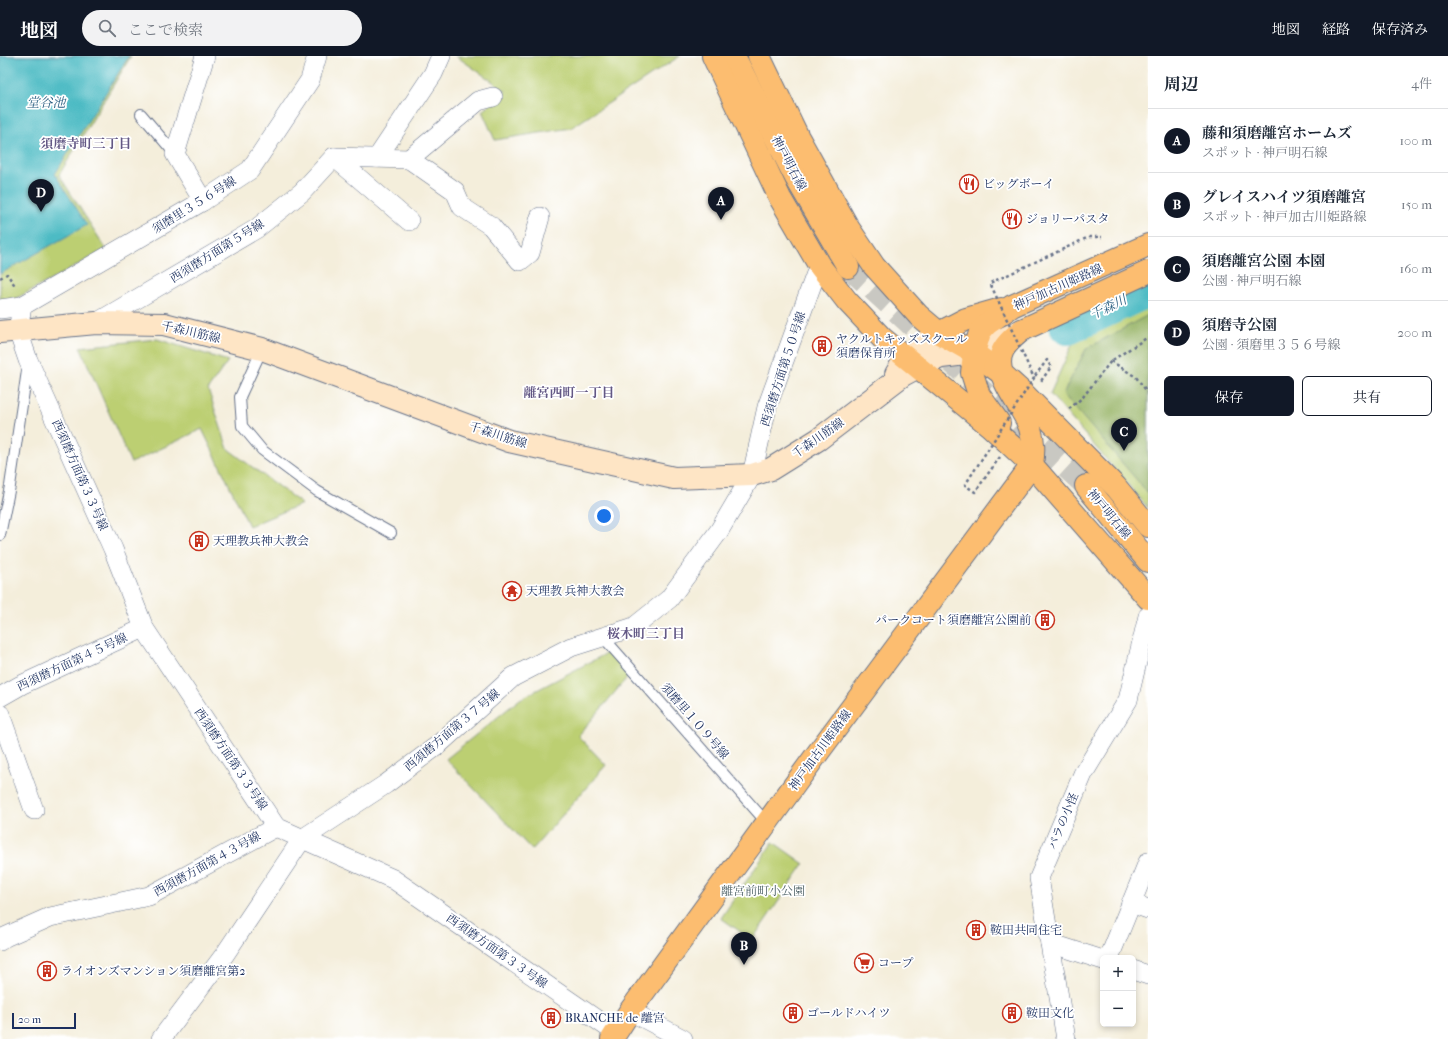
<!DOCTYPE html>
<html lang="ja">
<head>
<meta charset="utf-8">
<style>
	:root { --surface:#fff; --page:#f2f2f3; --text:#1f2937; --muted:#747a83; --line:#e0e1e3; --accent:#111827 }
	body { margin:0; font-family:"IM FELL French Canon","Noto Serif JP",serif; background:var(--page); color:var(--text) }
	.controls { position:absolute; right:12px; bottom:12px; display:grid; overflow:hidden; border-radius:6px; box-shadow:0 2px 6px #0003 }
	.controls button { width:36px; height:36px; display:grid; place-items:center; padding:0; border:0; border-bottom:1px solid var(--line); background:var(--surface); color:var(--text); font:20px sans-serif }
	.scale { position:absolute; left:12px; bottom:10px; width:64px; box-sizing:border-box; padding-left:4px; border:2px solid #1b2f5e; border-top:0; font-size:11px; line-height:14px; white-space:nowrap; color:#1b2f5e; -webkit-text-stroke:3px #fff; paint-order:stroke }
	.you { position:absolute; left:604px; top:460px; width:14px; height:14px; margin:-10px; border:3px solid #fff; border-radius:50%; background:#1a73e8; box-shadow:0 0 0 6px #1a73e833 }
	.badge { display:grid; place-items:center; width:26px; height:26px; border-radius:50%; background:var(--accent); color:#fff; font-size:13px; font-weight:700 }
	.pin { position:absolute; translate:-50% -33px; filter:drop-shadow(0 1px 2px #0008) }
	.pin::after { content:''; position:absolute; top:21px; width:14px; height:12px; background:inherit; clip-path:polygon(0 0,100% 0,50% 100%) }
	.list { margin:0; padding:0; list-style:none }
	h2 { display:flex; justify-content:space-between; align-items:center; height:52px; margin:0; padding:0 16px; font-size:17px }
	h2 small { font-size:13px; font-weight:400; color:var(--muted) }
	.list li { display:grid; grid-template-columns:26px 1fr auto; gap:12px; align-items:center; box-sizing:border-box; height:64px; padding:0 16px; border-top:1px solid var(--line) }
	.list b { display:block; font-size:15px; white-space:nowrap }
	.list p { margin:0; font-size:13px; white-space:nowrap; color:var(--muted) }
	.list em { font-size:13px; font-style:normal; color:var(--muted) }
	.actions { display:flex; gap:8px; padding:12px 16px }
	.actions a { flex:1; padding:9px 0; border:1px solid var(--accent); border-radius:6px; text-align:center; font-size:14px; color:var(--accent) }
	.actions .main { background:var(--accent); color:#fff }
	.icon { flex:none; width:22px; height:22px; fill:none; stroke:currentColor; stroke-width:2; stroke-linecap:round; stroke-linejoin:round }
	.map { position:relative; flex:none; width:1148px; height:983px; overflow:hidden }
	header { display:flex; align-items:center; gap:24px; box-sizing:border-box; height:56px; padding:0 20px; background:var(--accent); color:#fff }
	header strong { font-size:19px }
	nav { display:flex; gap:22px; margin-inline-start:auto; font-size:14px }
	.search { width:280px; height:36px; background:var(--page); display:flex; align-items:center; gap:10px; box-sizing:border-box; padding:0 14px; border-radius:22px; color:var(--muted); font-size:15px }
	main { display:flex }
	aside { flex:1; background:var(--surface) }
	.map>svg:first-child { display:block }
	.green { fill:#bccf72; stroke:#6c7f68 }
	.forest { fill:#95b264; stroke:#587061 }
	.water { fill:#4dbbc4; stroke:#347591 }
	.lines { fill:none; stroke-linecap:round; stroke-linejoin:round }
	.river { stroke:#4dbbc4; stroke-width:38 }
	.primary-tunnel { stroke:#c9c8c2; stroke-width:22; stroke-dasharray:22 11; stroke-linecap:butt }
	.lane-casing { stroke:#67728a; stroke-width:12 }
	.street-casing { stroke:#67728a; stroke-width:20 }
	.secondary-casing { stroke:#67728a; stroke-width:24 }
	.primary-casing { stroke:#67728a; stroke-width:24 }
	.path { stroke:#67728a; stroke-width:2.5; stroke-dasharray:3 3; stroke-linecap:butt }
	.lane { stroke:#fff; stroke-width:10 }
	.street { stroke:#fff; stroke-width:19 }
	.secondary { stroke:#fee5c5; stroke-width:22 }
	.primary { stroke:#fcbd6f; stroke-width:22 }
	.path-bridge { stroke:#67728a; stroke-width:2.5; stroke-dasharray:3 3; stroke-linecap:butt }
	.labels { text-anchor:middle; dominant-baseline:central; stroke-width:3.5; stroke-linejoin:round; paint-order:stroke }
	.street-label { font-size:12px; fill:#1b2f5e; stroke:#fff }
	.poi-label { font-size:12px; fill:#1b2f5e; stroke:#fff; text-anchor:start }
	.park-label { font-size:12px; fill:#4b5f64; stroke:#fff }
	.water-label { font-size:13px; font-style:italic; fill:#2c6082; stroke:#fff }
	.neighbourhood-label { font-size:13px; font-weight:bold; fill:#635885; stroke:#fff }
</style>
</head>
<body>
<header>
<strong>地図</strong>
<div class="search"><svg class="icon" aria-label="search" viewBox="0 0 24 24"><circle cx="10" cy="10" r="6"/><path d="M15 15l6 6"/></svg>ここで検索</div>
<nav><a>地図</a><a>経路</a><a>保存済み</a></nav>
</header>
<main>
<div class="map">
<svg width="1148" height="983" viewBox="0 0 1148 983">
	<rect width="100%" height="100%" fill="#fff"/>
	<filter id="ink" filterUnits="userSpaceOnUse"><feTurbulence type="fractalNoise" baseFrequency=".025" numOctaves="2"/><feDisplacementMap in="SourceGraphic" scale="8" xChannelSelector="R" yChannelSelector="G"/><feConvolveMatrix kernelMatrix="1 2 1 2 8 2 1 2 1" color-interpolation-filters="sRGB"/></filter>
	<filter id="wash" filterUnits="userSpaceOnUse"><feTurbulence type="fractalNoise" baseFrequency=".012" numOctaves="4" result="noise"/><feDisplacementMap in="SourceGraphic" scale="16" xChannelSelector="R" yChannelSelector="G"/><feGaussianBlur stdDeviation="0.9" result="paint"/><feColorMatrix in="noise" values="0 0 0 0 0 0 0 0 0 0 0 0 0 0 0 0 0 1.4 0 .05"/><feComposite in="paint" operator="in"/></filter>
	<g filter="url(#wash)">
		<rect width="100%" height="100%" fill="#f4eedb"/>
		<g class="green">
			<path d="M0,0h131l-72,119 47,74 -59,33 -40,21 -7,1z"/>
			<path d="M456,0h224l-109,72 -76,12 -13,-29 24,-20z"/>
			<path d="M1148,243v209l-98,-114 25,-56z"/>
			<path d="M157,283l71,22 -20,28 20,60 74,55 -53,22 -47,-97 -71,34 -51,-116z"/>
			<path d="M611,595l20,22 -53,63 28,29 -74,85 -86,-91 74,-60z"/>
			<path d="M773,786l31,22 -52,76 -31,-22z"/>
		</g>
		<path class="forest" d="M1148,259v178l-85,-99 23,-45z"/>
		<path class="water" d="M0,0h129l-74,118 32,51 -87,49z"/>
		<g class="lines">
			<path class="river" d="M1068,270l80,-38"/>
		</g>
	</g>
	<g filter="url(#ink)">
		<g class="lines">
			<path class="primary-tunnel" d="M848,211l238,219"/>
			<g class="lane-casing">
				<g id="lane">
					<path d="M141,58l34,40"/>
					<path d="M262,293l-22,48 2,29 20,24 55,41 74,42"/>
					<path d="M0,479l10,-49 18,-122"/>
					<path d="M603,581l164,186"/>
				</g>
			</g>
			<g class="street-casing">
				<g id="street">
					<path d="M334,101l75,64"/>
					<path d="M377,102l56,-84 8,-18"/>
					<path d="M409,103l46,32 7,16 29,19 29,35 10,-8 10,-36"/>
					<path d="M203,145l-28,-47 30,-98"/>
					<path d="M22,250l-4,25 10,29 85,189 31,79 132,199 117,52 223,154"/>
					<path d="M0,253l22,-3 181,-105 47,-31 60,-90 7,-24"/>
					<path d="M96,267l160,-94 46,-37 32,-35 75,2 69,-58 15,-4"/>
					<path d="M0,641l21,-12 123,-57"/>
					<path d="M0,658l34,96"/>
					<path d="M1131,847l17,6"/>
					<path d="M0,885l5,-4 45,-20 99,-21 127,-69"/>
					<path d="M1050,887l53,17"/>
					<path d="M1109,902l39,-96"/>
					<path d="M1133,914l15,5"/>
					<path d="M630,955l53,28"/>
					<path d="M161,983l64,-85 77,-115 84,-55 52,-39 75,-68 58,-30 63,-20 35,-28 50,-68 33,-56 15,-68 52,-142"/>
					<path d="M1066,983l-27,-161 44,-104 45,-74 20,-84"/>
				</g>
			</g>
			<g class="secondary-casing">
				<g id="secondary">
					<path d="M0,276l96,-9 68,1 98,25 247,92 165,37 78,-3 19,-6 48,-30 84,-64 15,-8 23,-10 33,-4 48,-23"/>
					<path d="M896,318l10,-17 16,-13 17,-11"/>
				</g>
			</g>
			<g class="primary-casing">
				<g id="primary">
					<path d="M713,0l67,142 39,67 28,36 35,37 108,88 42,39 116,133"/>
					<path d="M734,0l62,122 52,89"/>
					<path d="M759,0l39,81 51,92 25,37 45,50 20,17 35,20 27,20 21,19 94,95 32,39"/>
					<path d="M939,277l27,-14 35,-10"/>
					<path d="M999,367l-20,-28 -7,-22 2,-20 6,-21 7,-8 25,-18 136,-61"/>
					<path d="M1086,430l62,75"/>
					<path d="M612,983l18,-28 187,-257 215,-289c2,-14 2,-23 -2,-37 -7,-23 -40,-53 -27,-78 4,-8 12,-14 19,-20l126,-58"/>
				</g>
			</g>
			<g class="path">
				<path d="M1089,181h13"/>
				<path d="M0,222l7,-4 9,13"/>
				<path d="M1111,305l25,16 12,16"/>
				<path d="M1035,320l12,-16 4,7 -10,14"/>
				<path d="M1069,353l14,-12 28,-36 37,-24"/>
			</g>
			<use href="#lane" class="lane"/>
			<use href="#street" class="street"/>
			<use href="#secondary" class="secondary"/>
			<use href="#primary" class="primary"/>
			<path class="path-bridge" d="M1000,401l-25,35 -10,-7 69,-107 -44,-95 99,-46"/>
		</g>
	</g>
	<defs>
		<g id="restaurant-ring" transform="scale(1)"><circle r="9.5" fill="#fff" stroke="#c8321e" stroke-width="1.5"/><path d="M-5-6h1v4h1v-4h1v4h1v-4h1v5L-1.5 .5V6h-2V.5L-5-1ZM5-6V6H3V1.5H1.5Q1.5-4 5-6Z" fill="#c8321e"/></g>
		<g id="building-ring" transform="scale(1)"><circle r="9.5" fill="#fff" stroke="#c8321e" stroke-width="1.5"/><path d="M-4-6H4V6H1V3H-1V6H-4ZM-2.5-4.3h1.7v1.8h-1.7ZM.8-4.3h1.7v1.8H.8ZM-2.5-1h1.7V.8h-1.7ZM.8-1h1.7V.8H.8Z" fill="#c8321e"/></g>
		<g id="temple-ring" transform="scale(1)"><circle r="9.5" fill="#fff" stroke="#c8321e" stroke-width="1.5"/><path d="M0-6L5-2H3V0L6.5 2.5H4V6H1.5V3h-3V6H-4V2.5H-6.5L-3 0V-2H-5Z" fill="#c8321e"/></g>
		<g id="supermarket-ring" transform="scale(1)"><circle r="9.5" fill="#fff" stroke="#c8321e" stroke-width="1.5"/><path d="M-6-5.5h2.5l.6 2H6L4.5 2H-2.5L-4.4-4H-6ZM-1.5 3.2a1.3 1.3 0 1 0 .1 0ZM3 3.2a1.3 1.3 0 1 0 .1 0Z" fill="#c8321e"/></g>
	</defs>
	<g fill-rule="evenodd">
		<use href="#restaurant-ring" x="969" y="128"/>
		<use href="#restaurant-ring" x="1012" y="163"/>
		<use href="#building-ring" x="822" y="290"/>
		<use href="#building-ring" x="199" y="485"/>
		<use href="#temple-ring" x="512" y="535"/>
		<use href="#building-ring" x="1045" y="564"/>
		<use href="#building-ring" x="976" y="874"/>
		<use href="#supermarket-ring" x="864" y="907"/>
		<use href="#building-ring" x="47" y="915"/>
		<use href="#building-ring" x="793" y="957"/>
		<use href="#building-ring" x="1012" y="957"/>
		<use href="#building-ring" x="551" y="962"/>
	</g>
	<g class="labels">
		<g class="street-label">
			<text transform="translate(789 107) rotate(62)">神戸明石線</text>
			<text transform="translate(194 149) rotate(-32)">須磨里３５６号線</text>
			<text transform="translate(217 195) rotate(-32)">西須磨方面第５号線</text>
			<text transform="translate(1058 231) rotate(-24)">神戸加古川姫路線</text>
			<text transform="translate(191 276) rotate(13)">千森川筋線</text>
			<text transform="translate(783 313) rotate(-72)">西須磨方面第５０号線</text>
			<text transform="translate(498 379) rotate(18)">千森川筋線</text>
			<text transform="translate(818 382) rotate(-35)">千森川筋線</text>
			<text transform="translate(80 419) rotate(66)">西須磨方面第３３号線</text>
			<text transform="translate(1109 458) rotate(50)">神戸明石線</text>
			<text transform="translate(72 606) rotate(-25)">西須磨方面第４５号線</text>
			<text transform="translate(695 665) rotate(49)">須磨里１０９号線</text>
			<text transform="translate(452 674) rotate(-40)">西須磨方面第３７号線</text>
			<text transform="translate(820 694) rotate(-54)">神戸加古川姫路線</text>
			<text transform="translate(231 703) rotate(56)">西須磨方面第３３号線</text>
			<text transform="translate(1063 765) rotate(-67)">バラの小怪</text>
			<text transform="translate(207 808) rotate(-29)">西須磨方面第４３号線</text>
			<text transform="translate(497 895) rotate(35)">西須磨方面第３３号線</text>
		</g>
		<g class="poi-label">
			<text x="983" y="128">ビッグボーイ</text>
			<text x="1026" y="163">ジョリーパスタ</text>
			<text x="836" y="283">ヤクルトキッズスクール<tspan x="836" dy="14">須磨保育所</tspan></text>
			<text x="213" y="485">天理教兵神大教会</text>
			<text x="526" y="535">天理教 兵神大教会</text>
			<text x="1031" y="564" text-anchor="end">パークコート須磨離宮公園前</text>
			<text x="990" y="874">鞍田共同住宅</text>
			<text x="878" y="907">コープ</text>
			<text x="61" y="915">ライオンズマンション須磨離宮第2</text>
			<text x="807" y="957">ゴールドハイツ</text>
			<text x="1026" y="957">鞍田文化</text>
			<text x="565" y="962">BRANCHE de 離宮</text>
		</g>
		<g class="park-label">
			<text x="763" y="835">離宮前町小公園</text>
		</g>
		<g class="water-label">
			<text x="46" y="46">堂谷池</text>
			<text transform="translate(1108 251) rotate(-26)">千森川</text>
		</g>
		<g class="neighbourhood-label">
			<text x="86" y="87">須磨寺町三丁目</text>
			<text x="569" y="336">離宮西町一丁目</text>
			<text x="646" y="577">桜木町三丁目</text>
		</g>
	</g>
</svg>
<div class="controls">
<button>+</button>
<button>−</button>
</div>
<div class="scale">20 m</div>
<div class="you"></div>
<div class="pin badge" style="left:721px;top:164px">A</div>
<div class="pin badge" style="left:744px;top:909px">B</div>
<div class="pin badge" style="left:1124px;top:395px">C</div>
<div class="pin badge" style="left:41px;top:156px">D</div>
</div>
<aside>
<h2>周辺<small>4件</small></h2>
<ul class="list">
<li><span class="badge">A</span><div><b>藤和須磨離宮ホームズ</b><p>スポット · 神戸明石線</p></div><em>100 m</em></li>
<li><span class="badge">B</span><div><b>グレイスハイツ須磨離宮</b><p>スポット · 神戸加古川姫路線</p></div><em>150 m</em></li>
<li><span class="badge">C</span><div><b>須磨離宮公園 本園</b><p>公園 · 神戸明石線</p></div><em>160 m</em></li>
<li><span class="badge">D</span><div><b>須磨寺公園</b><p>公園 · 須磨里３５６号線</p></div><em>200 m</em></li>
</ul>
<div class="actions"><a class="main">保存</a><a>共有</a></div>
</aside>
</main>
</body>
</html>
